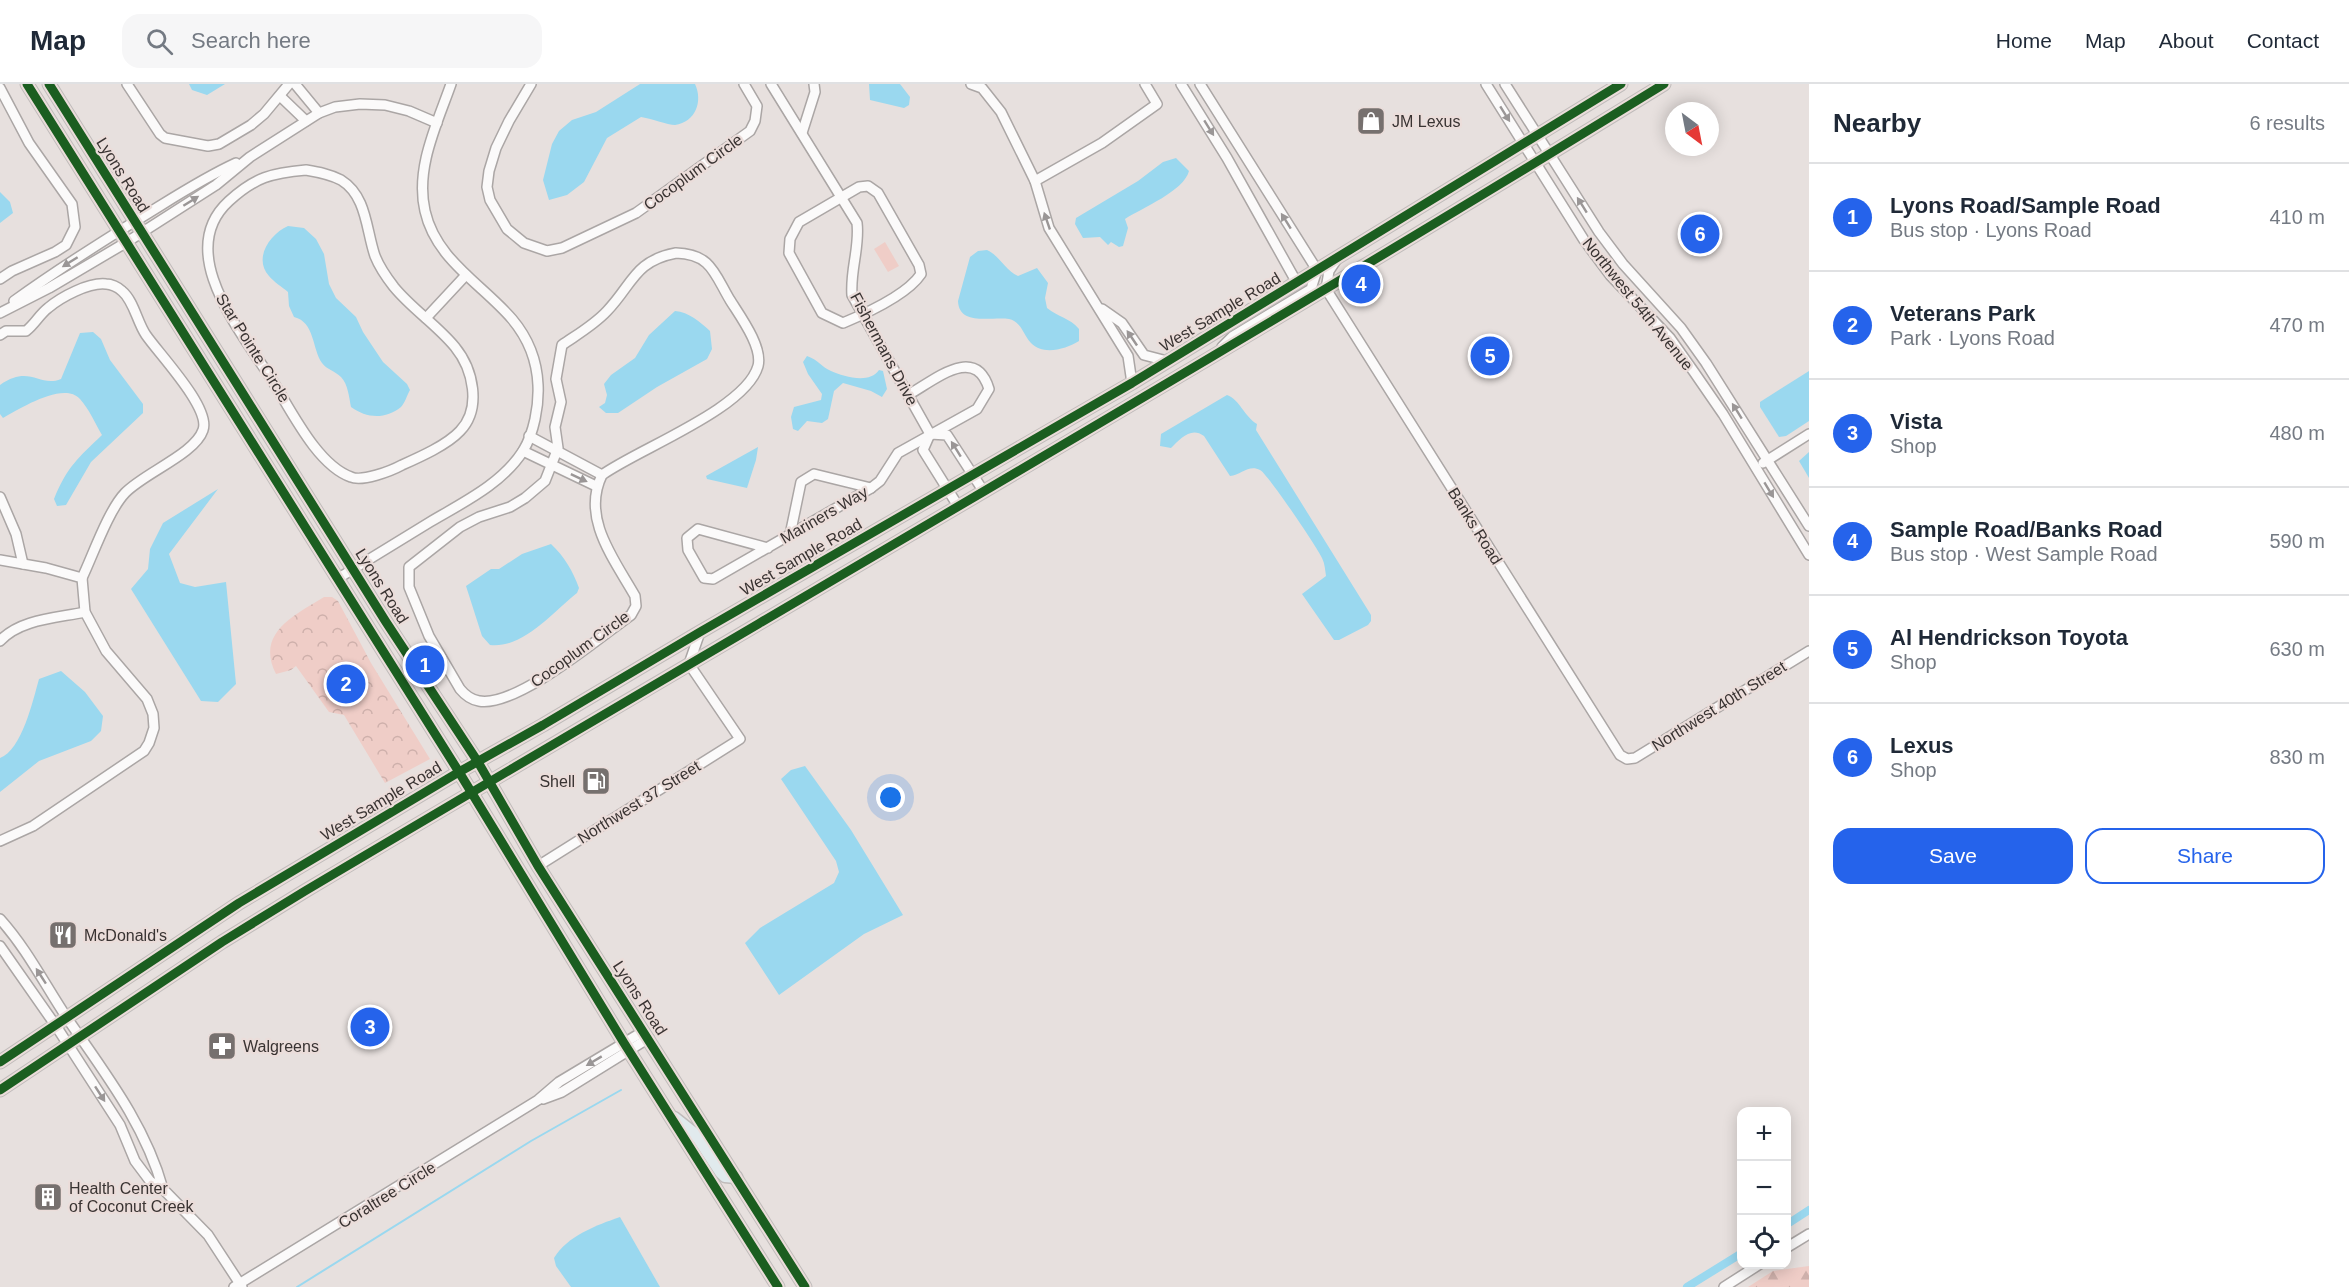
<!DOCTYPE html>
<html lang="en">
<head>
<meta charset="utf-8">
<style>
	:root { --surface:#fff; --page:#f6f6f7; --text:#1f2937; --muted:#747a83; --line:#e0e1e3; --accent:#2563eb }
	body { margin:0; font-family:Helvetica,sans-serif; background:var(--page); color:var(--text) }
	.controls { position:absolute; right:18px; bottom:18px; display:grid; overflow:hidden; border-radius:12px; box-shadow:0 3px 15px #0003 }
	.controls button { width:54px; height:54px; display:grid; place-items:center; padding:0; border:0; border-bottom:2px solid var(--line); background:var(--surface); color:var(--text); font:30px sans-serif }
	.compass { position:absolute; left:1665px; top:18px; width:54px; height:54px; border-radius:50%; background:var(--surface); box-shadow:0 3px 15px #0003; rotate:148deg }
	.you { position:absolute; left:891px; top:714px; width:21px; height:21px; margin:-15px; border:4px solid #fff; border-radius:50%; background:#1a73e8; box-shadow:0 0 0 9px #1a73e833 }
	.badge { display:grid; place-items:center; width:39px; height:39px; border-radius:50%; background:var(--accent); color:#fff; font-size:20px; font-weight:700 }
	.pin { position:absolute; translate:-50% -50%; border:3px solid #fff; box-shadow:0 2px 6px #0006 }
	.list { margin:0; padding:0; list-style:none }
	h2 { display:flex; justify-content:space-between; align-items:center; height:78px; margin:0; padding:0 24px; font-size:26px }
	h2 small { font-size:20px; font-weight:400; color:var(--muted) }
	.list li { display:grid; grid-template-columns:39px 1fr auto; gap:18px; align-items:center; box-sizing:border-box; height:108px; padding:0 24px; border-top:2px solid var(--line) }
	.list b { display:block; font-size:22px; white-space:nowrap }
	.list p { margin:0; font-size:20px; white-space:nowrap; color:var(--muted) }
	.list em { font-size:20px; font-style:normal; color:var(--muted) }
	.actions { display:flex; gap:12px; padding:18px 24px }
	.actions a { flex:1; padding:14px 0; border:2px solid var(--accent); border-radius:18px; text-align:center; font-size:21px; color:var(--accent) }
	.actions .main { background:var(--accent); color:#fff }
	.icon { flex:none; width:33px; height:33px; fill:none; stroke:currentColor; stroke-width:2; stroke-linecap:round; stroke-linejoin:round }
	.map { position:relative; flex:none; width:1809px; height:1203px; overflow:hidden }
	header { display:flex; align-items:center; gap:36px; box-sizing:border-box; height:84px; padding:0 30px; background:var(--surface); border-bottom:2px solid var(--line) }
	header strong { font-size:28px }
	nav { display:flex; gap:33px; margin-inline-start:auto; font-size:21px }
	.search { width:420px; height:54px; background:var(--page); display:flex; align-items:center; gap:15px; box-sizing:border-box; padding:0 21px; border-radius:18px; color:var(--muted); font-size:22px }
	main { display:flex }
	aside { flex:1; background:var(--surface) }
	.map>svg:first-child { display:block }
	.forest { fill:url(#forest-firs) }
	.park { fill:url(#park-crowns) }
	.pitch { fill:#efcdc7 }
	.water { fill:#9ad8ef }
	.lines { fill:none; stroke-linecap:round; stroke-linejoin:round }
	.stream { stroke:#9ad8ef; stroke-width:2 }
	.canal { stroke:#9ad8ef; stroke-width:8 }
	.minor-casing { stroke:#aba6a5; stroke-width:12 }
	.major-casing { stroke:#c0bcbb; stroke-width:15 }
	.minor { stroke:#fbfafa; stroke-width:9 }
	.major { stroke:#e1eaed; stroke-width:12 }
	.cycleway-casing { stroke:#ebddda; stroke-width:13 }
	.cycleway { stroke:#1b5e20; stroke-width:9 }
	.oneway { fill:#9a9696 }
	.labels { text-anchor:middle; dominant-baseline:central; stroke-width:4.5; stroke-linejoin:round; paint-order:stroke }
	.poi-label { font-size:16px; fill:#393332; stroke:#ebddda; text-anchor:start }
	.street-label { font-size:16px; fill:#393332; stroke:#ebddda }
</style>
</head>
<body>
<header>
<strong>Map</strong>
<div class="search"><svg class="icon" aria-label="search" viewBox="0 0 24 24"><circle cx="10" cy="10" r="6"/><path d="M15 15l6 6"/></svg>Search here</div>
<nav><a>Home</a><a>Map</a><a>About</a><a>Contact</a></nav>
</header>
<main>
<div class="map">
<svg width="1809" height="1203" viewBox="0 0 1809 1203">
	<defs>
		<pattern id="forest-firs" width="22" height="20" patternUnits="userSpaceOnUse" patternTransform="scale(1.5)"><rect width="22" height="20" fill="#efcdc7"/><path d="M5 1l3.5 6h-7zM16 11l3.5 6h-7z" fill="#ceb0ab"/></pattern>
		<pattern id="park-crowns" width="20" height="18" patternUnits="userSpaceOnUse" patternTransform="scale(1.5)"><rect width="20" height="18" fill="#efcdc7"/><path d="M2 6a3 3 0 1 1 6 0M12 15a3 3 0 1 1 6 0" fill="none" stroke="#ceb0ab"/></pattern>
	</defs>
	<rect width="100%" height="100%" fill="#e7e0de"/>
	<path class="forest" d="M1809,1182v21h-61l25,-16z"/>
	<path class="park" d="M324,513h8l6,4 33,62 59,96 -45,24 -41,-68 -15,-3 -33,-46 -5,4 -15,4c-21,-41 19,-59 48,-77z"/>
	<path class="pitch" d="M885,158l14,24 -11,6 -14,-23z"/>
	<g class="water">
		<path d="M189,0h36l-18,11 -15,-5z"/>
		<path d="M640,0h55c8,17 1,38 -20,41 -7,0 -25,-7 -34,-8l-34,21 -23,44 -17,13 -18,5 -6,-20 9,-36 7,-13 13,-11 24,-8z"/>
		<path d="M869,0h31l10,13 -1,8 -5,3 -34,-8z"/>
		<path d="M1176,74l13,13c-5,20 -47,37 -64,48l3,9 -5,18 -4,1 -8,-5 -3,3 -8,-8 -17,1 -8,-14 1,-6 62,-37 25,-19z"/>
		<path d="M0,108l10,10 3,11 -13,10z"/>
		<path d="M288,142l16,2 12,11 8,15 5,30 7,14 20,19 7,15 20,30 24,22 3,6c-3,5 -5,13 -9,17 -16,13 -35,11 -50,0 -2,-10 -3,-23 -10,-30 -6,-6 -15,-8 -19,-14 -10,-14 -7,-41 -28,-46l-5,-11 -1,-14c-6,-5 -14,-10 -19,-16 -16,-18 1,-42 19,-50z"/>
		<path d="M987,166c13,6 18,20 31,26l19,-8 11,15 -3,15 2,10c11,9 23,10 32,21v12c-13,8 -36,15 -48,2 -8,-8 -9,-21 -22,-24 -16,-3 -50,8 -51,-18l12,-44 8,-6z"/>
		<path d="M675,227c14,1 25,11 35,20l2,18 -5,10 -50,28 -39,26h-12l-7,-6 6,-4 2,-8 -3,-11 7,-9 24,-17 14,-23z"/>
		<path d="M93,248l8,7 9,21 33,44v9l-52,49 -25,43 -9,1 -3,-7c13,-32 24,-41 48,-64 -7,-12 -13,-26 -22,-36 -17,-18 -60,10 -77,19l-3,-4v-29c30,-21 39,3 61,-6l19,-46z"/>
		<path d="M807,272c12,4 14,11 24,15 13,6 39,13 48,-1l4,1 4,18 -5,8 -11,-6 -28,-8 -9,8 -6,28 -6,4 -15,-2 -9,10 -5,-2 -2,-12 3,-10 27,-7 1,-6 -14,-20 -5,-12z"/>
		<path d="M1809,287v50l-23,15 -7,1 -19,-30v-5z"/>
		<path d="M1227,311c13,5 17,21 30,29l-1,6 115,185v6l-3,4 -29,15h-5l-32,-46 24,-18c-1,-6 -1,-12 -4,-18 -5,-11 -55,-85 -62,-88 -11,-6 -19,5 -30,6l-26,-40c-13,-10 -24,3 -33,12l-11,-2 1,-12z"/>
		<path d="M758,363l-2,13 -9,28 -40,-9 -1,-3z"/>
		<path d="M1809,368v26l-10,-17z"/>
		<path d="M218,405l-49,65 11,29 15,4 31,-5 10,102 -18,18 -17,-1 -70,-112 17,-20 2,-20 13,-26z"/>
		<path d="M551,460c13,12 22,27 28,44l-2,5c-24,19 -54,56 -87,52l-8,-9 -16,-50 25,-17h8l23,-15z"/>
		<path d="M61,587l24,21 18,24 -2,15 -10,10 -52,20 -39,31v-34c22,-8 33,-58 39,-79z"/>
		<path d="M805,682l46,64 52,85 -39,19 -85,61 -34,-52 15,-15 74,-45 5,-11 -3,-11 -55,-82 10,-9z"/>
		<path d="M620,1133l40,70h-89l-15,-21 -2,-8c13,-22 43,-33 66,-41z"/>
	</g>
	<g class="lines">
		<path class="stream" d="M297,1203l234,-146 90,-51"/>
		<g class="canal">
			<path d="M1786,1141l23,-15"/>
			<path d="M1687,1203l55,-34"/>
		</g>
		<g class="minor-casing">
			<g id="minor">
				<path d="M127,0l33,50 5,4 43,8 11,-2 32,-19 13,-11 25,-30"/>
				<path d="M295,0l24,29"/>
				<path d="M531,0l-22,37 -13,27 -7,23 -2,16 3,13 17,29 17,14 23,8 15,-3 74,-35 114,-82 5,-10 2,-15 -13,-22"/>
				<path d="M771,0l86,139c3,24 -7,47 -5,72l78,139"/>
				<path d="M971,0l11,4 19,24 34,69 14,47 79,128 4,27"/>
				<path d="M1181,0l46,74 70,125"/>
				<path d="M1200,0l117,186 -6,19 -78,47 -11,11"/>
				<path d="M1486,0l98,156 26,35 60,63 24,34 29,42 86,141"/>
				<path d="M1505,0l94,148 24,32 58,64 25,35 103,163"/>
				<path d="M0,4l29,55 43,61 3,23 -9,18 -11,7 -43,19 -12,8"/>
				<path d="M280,12l26,25"/>
				<path d="M802,49l13,-41 -1,-8"/>
				<path d="M306,86c12,2 24,4 35,10 26,16 25,50 34,76 4,10 12,22 19,31 18,22 43,38 61,60 18,22 27,61 5,84 -13,14 -40,26 -58,34 -11,6 -40,17 -51,12 -34,-12 -60,-67 -79,-97 -30,-47 -99,-128 -43,-179 26,-24 43,-28 77,-31z"/>
				<path d="M1035,97l67,-38 55,-39 -12,-20"/>
				<path d="M868,102l10,7 41,72 2,9c-14,21 -54,39 -78,49l-21,-10 -33,-60 1,-14 9,-17 60,-35z"/>
				<path d="M676,169c35,1 38,20 54,47 10,16 33,47 28,66 -12,43 -120,83 -156,109 -21,43 12,84 33,121l1,10 -5,9c-31,22 -115,93 -152,86 -7,-1 -14,-6 -19,-12l-31,-53 -20,-49v-20l51,-40 19,-10 31,-10 15,-9 20,-17 13,-33 -3,-21 6,-25 -5,-23 6,-34c16,-11 32,-20 45,-34 26,-27 27,-50 69,-58z"/>
				<path d="M1337,175l-8,12 -3,18 294,466 7,4 8,-1 174,-107"/>
				<path d="M14,217c40,-29 81,-55 123,-81 33,-20 64,-41 99,-57"/>
				<path d="M1102,225l20,14 22,32 23,6"/>
				<path d="M0,229l49,-25 78,-46 89,-57 34,-28 69,-44 16,-6 25,-3 25,1 24,6 28,12"/>
				<path d="M426,234l40,-43"/>
				<path d="M0,251l6,-4h20c9,-7 13,-16 22,-23 13,-11 41,-26 58,-24 5,0 12,3 16,7 12,10 15,31 24,44 13,19 65,73 57,95 -8,24 -59,43 -78,63 -17,18 -32,62 -43,85"/>
				<path d="M930,350l17,1 37,57"/>
				<path d="M930,350l-7,16 35,56"/>
				<path d="M529,352l73,39"/>
				<path d="M523,367l73,35"/>
				<path d="M1763,379l46,-29"/>
				<path d="M0,413l16,37 7,30"/>
				<path d="M790,451l11,-53 13,-8 57,14"/>
				<path d="M768,464l-70,-19 -11,9 1,12 16,28 9,1 158,-91 9,-7 18,-28 79,-44 12,-20c-14,-45 -54,-9 -81,6"/>
				<path d="M0,476l46,8 36,10 3,34 21,39 41,48 6,15 1,14 -5,15 -5,8 -111,75 -33,15"/>
				<path d="M337,495c31,-19 62,-38 93,-57 32,-19 72,-38 93,-71 11,-18 16,-45 15,-66 -1,-24 -10,-47 -26,-66 -30,-35 -76,-59 -87,-108 -10,-43 12,-87 26,-127"/>
				<path d="M0,557c20,-22 57,-23 85,-29"/>
				<path d="M538,782l202,-127 -51,-75 11,-32"/>
				<path d="M0,835c27,30 45,66 67,99 37,54 78,106 96,171"/>
				<path d="M0,862l56,80 64,99 15,36 15,20 13,8 45,46 34,52"/>
				<path d="M543,1015l19,-7 87,-54"/>
				<path d="M1786,1164l23,-14"/>
				<path d="M234,1203l304,-187 21,-18 85,-51"/>
				<path d="M1724,1203l36,-23"/>
			</g>
		</g>
		<g class="major-casing">
			<g id="major">
				<path d="M27,0l432,688 165,271 154,244"/>
				<path d="M49,0l337,538 92,140 60,104 267,421"/>
				<path d="M0,978l239,-159 220,-131 84,-47 157,-93 432,-249 489,-299"/>
				<path d="M0,1006l222,-148 83,-51c453,-269 910,-531 1359,-807"/>
				<path d="M674,1034l24,19 23,35 4,4 11,1"/>
			</g>
		</g>
		<use href="#minor" class="minor"/>
		<use href="#major" class="major"/>
		<g class="cycleway-casing">
			<g id="cycleway">
				<path d="M27,0l432,688 165,271 154,244"/>
				<path d="M49,0l337,538 92,140 60,104 267,421"/>
				<path d="M0,978l239,-159 220,-131 84,-47 157,-93 432,-249 489,-299"/>
				<path d="M0,1006l222,-148 83,-51c453,-269 910,-531 1359,-807"/>
			</g>
		</g>
		<use href="#cycleway" class="cycleway"/>
	</g>
	<defs><path id="oneway-solid" d="M-6-.8H1V-3.2L6.5 0L1 3.2V.8H-6Z" transform="scale(1.5)"/></defs>
	<g class="oneway">
		<use href="#oneway-solid" transform="translate(1505 30) rotate(58)"/>
		<use href="#oneway-solid" transform="translate(1209 44) rotate(58)"/>
		<use href="#oneway-solid" transform="translate(191 117) rotate(-32)"/>
		<use href="#oneway-solid" transform="translate(1582 121) rotate(-122)"/>
		<use href="#oneway-solid" transform="translate(1047 137) rotate(-109)"/>
		<use href="#oneway-solid" transform="translate(1286 137) rotate(-122)"/>
		<use href="#oneway-solid" transform="translate(70 178) rotate(148)"/>
		<use href="#oneway-solid" transform="translate(1132 254) rotate(-124)"/>
		<use href="#oneway-solid" transform="translate(1737 327) rotate(-122)"/>
		<use href="#oneway-solid" transform="translate(956 365) rotate(-122)"/>
		<use href="#oneway-solid" transform="translate(579 394) rotate(25)"/>
		<use href="#oneway-solid" transform="translate(1769 406) rotate(59)"/>
		<use href="#oneway-solid" transform="translate(41 892) rotate(-123)"/>
		<use href="#oneway-solid" transform="translate(594 977) rotate(149)"/>
		<use href="#oneway-solid" transform="translate(100 1010) rotate(57)"/>
	</g>
	<defs>
		<g id="shop-square" transform="scale(1.5)"><rect x="-9" y="-9" width="18" height="18" rx="4" fill="#76706e" stroke="#ebddda"/><path d="M-5-2.5h2.3a2.7 3.5 0 0 1 5.4 0H5L5.5 6h-11ZM-1.5-2.5h3a1.5 2.3 0 0 0-3 0Z" fill="#fff"/></g>
		<g id="fuel-square" transform="scale(1.5)"><rect x="-9" y="-9" width="18" height="18" rx="4" fill="#76706e" stroke="#ebddda"/><path d="M-5.5-6h7V0h2V4h1.3V-2.5L3-4.5l.8-.8L6-3V5H2.5V1h-1V6h-7ZM-4.2-4.7v3.2H.2V-4.7Z" fill="#fff"/></g>
		<g id="restaurant-square" transform="scale(1.5)"><rect x="-9" y="-9" width="18" height="18" rx="4" fill="#76706e" stroke="#ebddda"/><path d="M-5-6h1v4h1v-4h1v4h1v-4h1v5L-1.5 .5V6h-2V.5L-5-1ZM5-6V6H3V1.5H1.5Q1.5-4 5-6Z" fill="#fff"/></g>
		<g id="pharmacy-square" transform="scale(1.5)"><rect x="-9" y="-9" width="18" height="18" rx="4" fill="#76706e" stroke="#ebddda"/><path d="M-2-6h4v4h4v4h-4v4h-4v-4h-4v-4h4Z" fill="#fff"/></g>
		<g id="building-square" transform="scale(1.5)"><rect x="-9" y="-9" width="18" height="18" rx="4" fill="#76706e" stroke="#ebddda"/><path d="M-4-6H4V6H1V3H-1V6H-4ZM-2.5-4.3h1.7v1.8h-1.7ZM.8-4.3h1.7v1.8H.8ZM-2.5-1h1.7V.8h-1.7ZM.8-1h1.7V.8H.8Z" fill="#fff"/></g>
	</defs>
	<g fill-rule="evenodd">
		<use href="#shop-square" x="1371" y="37"/>
		<use href="#fuel-square" x="596" y="697"/>
		<use href="#restaurant-square" x="63" y="851"/>
		<use href="#pharmacy-square" x="222" y="962"/>
		<use href="#building-square" x="48" y="1113"/>
	</g>
	<g class="labels">
		<g class="poi-label">
			<text x="1392" y="37">JM Lexus</text>
			<text x="575" y="697" text-anchor="end">Shell</text>
			<text x="84" y="851">McDonald's</text>
			<text x="243" y="962">Walgreens</text>
			<text x="69" y="1104">Health Center<tspan x="69" dy="18">of Coconut Creek</tspan></text>
		</g>
		<g class="street-label">
			<text transform="translate(693 88) rotate(-36)">Cocoplum Circle</text>
			<text transform="translate(123 91) rotate(58)">Lyons Road</text>
			<text transform="translate(1638 220) rotate(51)">Northwest 54th Avenue</text>
			<text transform="translate(1220 228) rotate(-31)">West Sample Road</text>
			<text transform="translate(253 264) rotate(58)">Star Pointe Circle</text>
			<text transform="translate(884 265) rotate(62)">Fishermans Drive</text>
			<text transform="translate(824 431) rotate(-30)">Mariners Way</text>
			<text transform="translate(1475 442) rotate(58)">Banks Road</text>
			<text transform="translate(801 473) rotate(-30)">West Sample Road</text>
			<text transform="translate(382 502) rotate(58)">Lyons Road</text>
			<text transform="translate(580 565) rotate(-36)">Cocoplum Circle</text>
			<text transform="translate(1719 622) rotate(-32)">Northwest 40th Street</text>
			<text transform="translate(381 717) rotate(-31)">West Sample Road</text>
			<text transform="translate(639 718) rotate(-32)">Northwest 37 Street</text>
			<text transform="translate(640 914) rotate(57)">Lyons Road</text>
			<text transform="translate(387 1111) rotate(-32)">Coraltree Circle</text>
		</g>
	</g>
</svg>
<div class="controls">
<button>+</button>
<button>−</button>
<button><svg class="icon" aria-label="locate" viewBox="0 0 24 24"><circle cx="12" cy="12" r="6"/><path d="M12 2v4M12 18v4M2 12h4M18 12h4"/></svg></button>
</div>
<svg class="compass" viewBox="-18 -18 36 36"><path d="M0-13l5 13h-10z" fill="#e53935"/><path d="M0 13l5-13h-10z" fill="#747a83"/></svg>
<div class="you"></div>
<div class="pin badge" style="left:425px;top:581px">1</div>
<div class="pin badge" style="left:346px;top:600px">2</div>
<div class="pin badge" style="left:370px;top:943px">3</div>
<div class="pin badge" style="left:1361px;top:200px">4</div>
<div class="pin badge" style="left:1490px;top:272px">5</div>
<div class="pin badge" style="left:1700px;top:150px">6</div>
</div>
<aside>
<h2>Nearby<small>6 results</small></h2>
<ul class="list">
<li><span class="badge">1</span><div><b>Lyons Road/Sample Road</b><p>Bus stop · Lyons Road</p></div><em>410 m</em></li>
<li><span class="badge">2</span><div><b>Veterans Park</b><p>Park · Lyons Road</p></div><em>470 m</em></li>
<li><span class="badge">3</span><div><b>Vista</b><p>Shop</p></div><em>480 m</em></li>
<li><span class="badge">4</span><div><b>Sample Road/Banks Road</b><p>Bus stop · West Sample Road</p></div><em>590 m</em></li>
<li><span class="badge">5</span><div><b>Al Hendrickson Toyota</b><p>Shop</p></div><em>630 m</em></li>
<li><span class="badge">6</span><div><b>Lexus</b><p>Shop</p></div><em>830 m</em></li>
</ul>
<div class="actions"><a class="main">Save</a><a>Share</a></div>
</aside>
</main>
</body>
</html>
